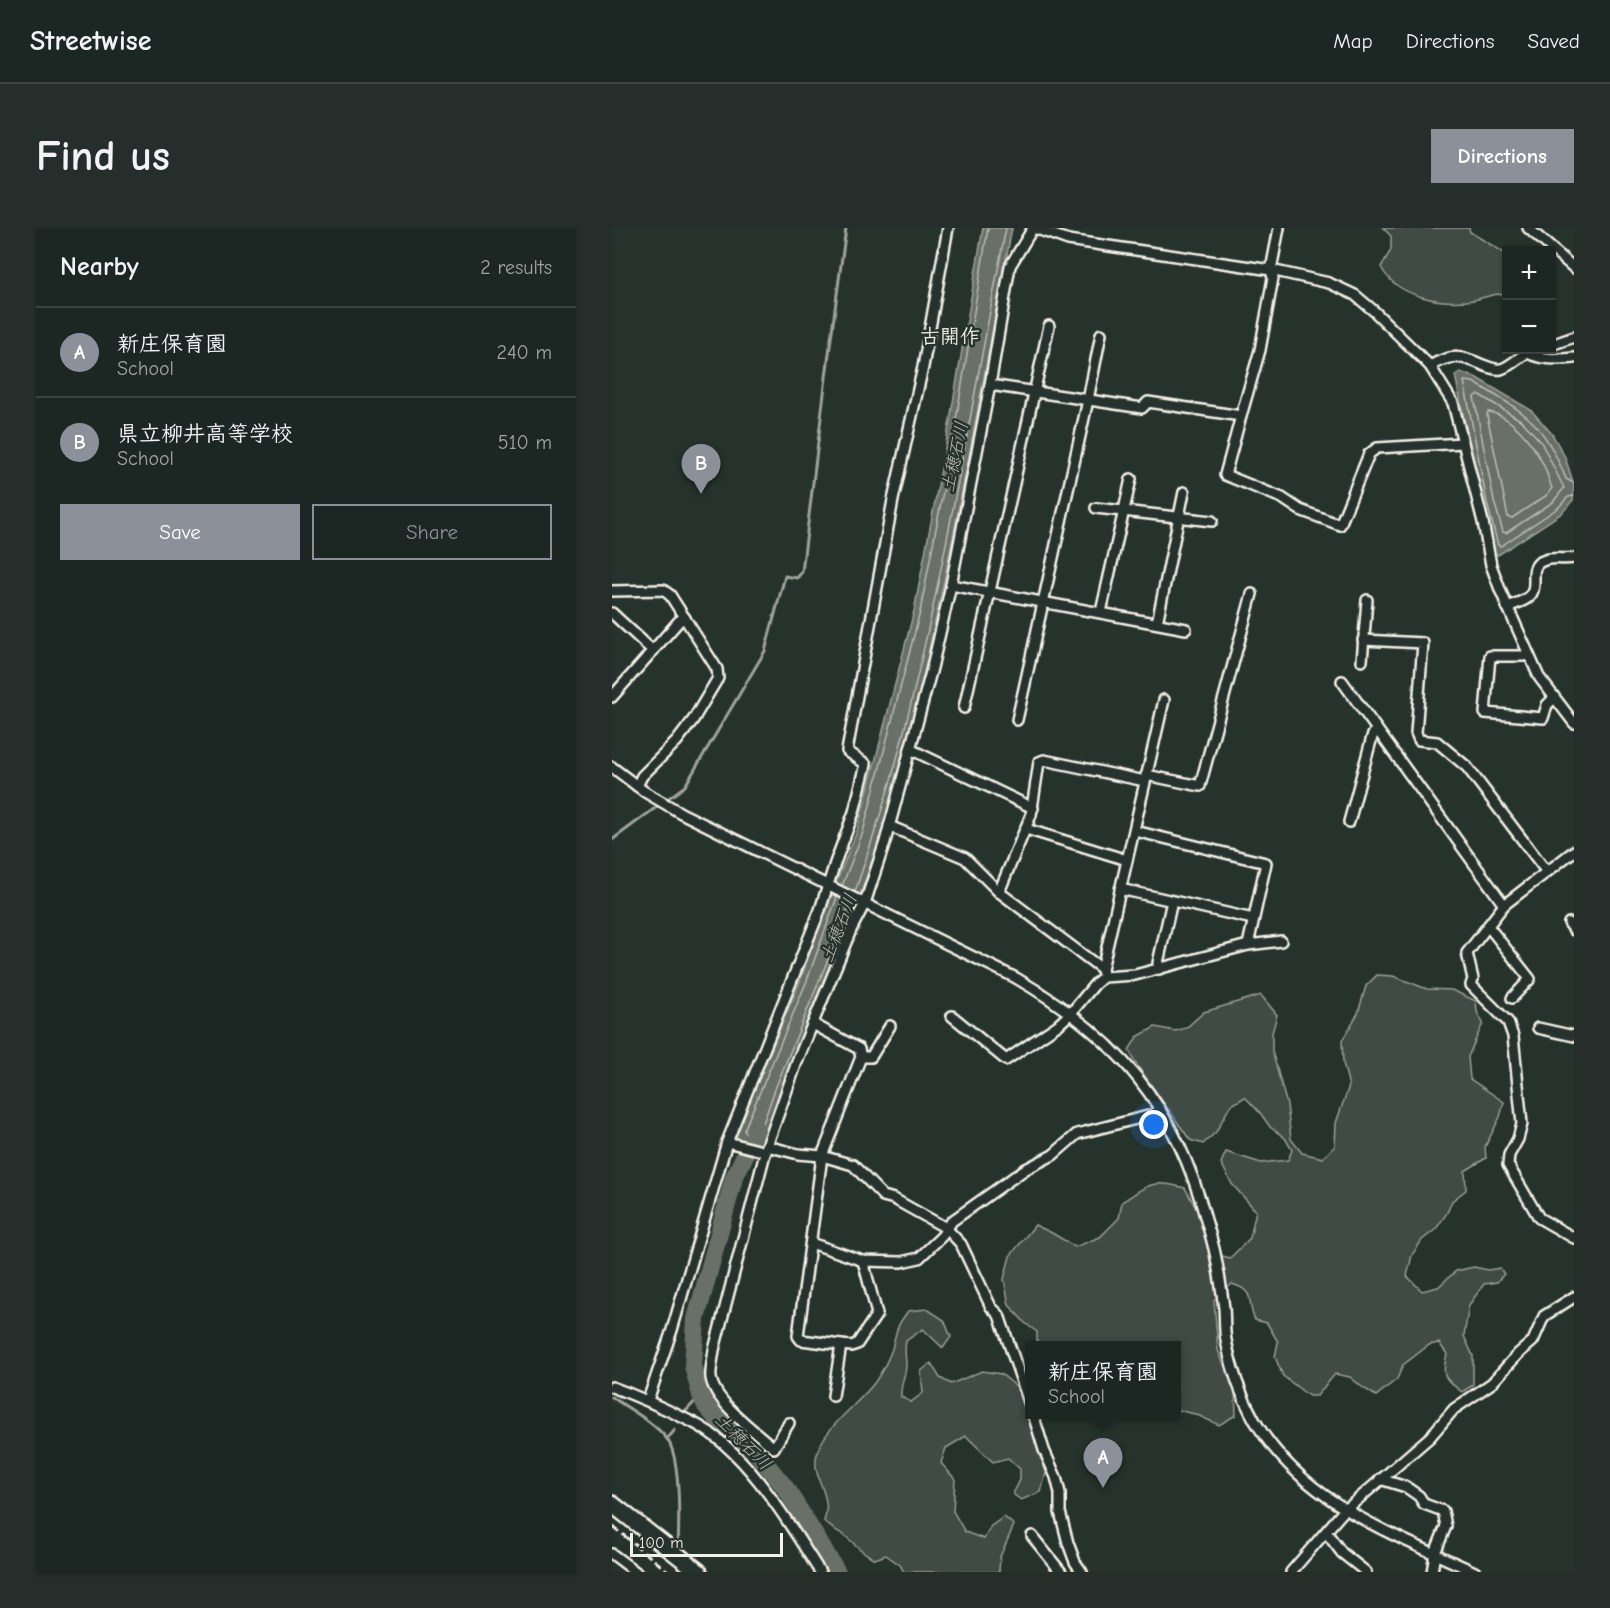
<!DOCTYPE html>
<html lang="en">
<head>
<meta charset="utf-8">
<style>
	:root { --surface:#1c2622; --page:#252e2a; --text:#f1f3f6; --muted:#a0a5a5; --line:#3a4340; --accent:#8c9099 }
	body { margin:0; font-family:"Comic Neue","Klee One",sans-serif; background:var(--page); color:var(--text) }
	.controls { position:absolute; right:18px; top:18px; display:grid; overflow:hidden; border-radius:0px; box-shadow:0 2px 4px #0004 }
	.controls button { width:54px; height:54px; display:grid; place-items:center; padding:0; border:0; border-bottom:2px solid var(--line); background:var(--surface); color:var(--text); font:30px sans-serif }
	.scale { position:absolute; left:18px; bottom:15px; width:153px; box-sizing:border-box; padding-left:6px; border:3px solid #f4f1e8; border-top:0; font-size:16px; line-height:21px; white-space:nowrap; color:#f4f1e8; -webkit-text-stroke:4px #26332d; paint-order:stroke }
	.you { position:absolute; left:542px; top:897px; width:21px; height:21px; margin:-15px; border:4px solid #fff; border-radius:50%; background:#1a73e8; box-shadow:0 0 0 9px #1a73e833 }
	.badge { display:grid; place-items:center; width:39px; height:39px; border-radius:50%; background:var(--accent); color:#fff; font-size:20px; font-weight:700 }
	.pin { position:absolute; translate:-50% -50px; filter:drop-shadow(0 2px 3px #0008) }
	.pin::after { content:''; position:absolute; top:32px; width:21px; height:18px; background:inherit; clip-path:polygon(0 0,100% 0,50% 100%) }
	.popup { position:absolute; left:413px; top:1113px; width:156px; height:78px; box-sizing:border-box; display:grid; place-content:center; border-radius:0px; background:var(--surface); filter:drop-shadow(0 2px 4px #0005); font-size:20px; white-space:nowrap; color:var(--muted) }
	.popup b { font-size:22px; color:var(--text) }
	.popup::after { content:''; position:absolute; left:50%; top:100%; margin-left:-12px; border:12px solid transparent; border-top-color:var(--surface) }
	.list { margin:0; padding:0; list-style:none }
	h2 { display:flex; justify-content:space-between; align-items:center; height:78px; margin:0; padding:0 24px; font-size:26px }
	h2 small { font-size:20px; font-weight:400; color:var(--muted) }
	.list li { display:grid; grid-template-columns:39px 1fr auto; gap:18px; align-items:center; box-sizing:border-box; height:90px; padding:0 24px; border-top:2px solid var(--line) }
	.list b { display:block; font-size:22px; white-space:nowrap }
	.list p { margin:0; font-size:20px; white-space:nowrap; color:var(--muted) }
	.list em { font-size:20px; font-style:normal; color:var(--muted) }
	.actions { display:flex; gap:12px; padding:18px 24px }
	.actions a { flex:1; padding:14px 0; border:2px solid var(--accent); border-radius:0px; text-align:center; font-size:21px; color:var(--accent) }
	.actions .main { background:var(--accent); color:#fff }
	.map { position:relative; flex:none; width:962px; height:1344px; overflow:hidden; border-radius:0px }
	header { display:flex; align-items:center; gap:36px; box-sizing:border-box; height:84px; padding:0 30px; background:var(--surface); border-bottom:2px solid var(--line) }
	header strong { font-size:28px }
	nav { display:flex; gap:33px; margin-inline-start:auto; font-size:21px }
	.intro { display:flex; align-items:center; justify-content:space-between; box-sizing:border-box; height:144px; padding:0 36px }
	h1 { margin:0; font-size:42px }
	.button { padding:15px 27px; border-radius:0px; background:var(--accent); color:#fff; font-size:21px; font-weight:700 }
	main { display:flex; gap:36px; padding:0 36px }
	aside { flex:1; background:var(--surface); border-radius:0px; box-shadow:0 2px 4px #0004 }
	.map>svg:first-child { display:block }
	.green { fill:#414b45; stroke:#9a9e96; stroke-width:1.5 }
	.water { fill:#676f68; stroke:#9fa39b; stroke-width:1.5 }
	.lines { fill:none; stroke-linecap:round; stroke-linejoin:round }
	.shore { stroke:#bcbdb5; stroke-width:1.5 }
	.stream { stroke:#9fa39b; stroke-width:3 }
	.river { stroke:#676f68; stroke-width:18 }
	.minor-casing { stroke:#f4f1e8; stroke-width:14 }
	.primary-casing { stroke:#f4f1e8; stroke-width:20 }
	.minor { stroke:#26332d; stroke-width:9 }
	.primary { stroke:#26332d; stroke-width:15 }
	.rail { stroke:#f4f1e8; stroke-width:3; stroke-dasharray:9 4.5; stroke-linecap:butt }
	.labels { text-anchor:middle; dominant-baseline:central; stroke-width:5; stroke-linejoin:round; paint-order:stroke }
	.water-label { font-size:18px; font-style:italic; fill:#bcbdb5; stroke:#26332d }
	.quarter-label { font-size:20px; font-weight:bold; fill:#f4f1e8; stroke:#26332d }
</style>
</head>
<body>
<header>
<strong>Streetwise</strong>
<nav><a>Map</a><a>Directions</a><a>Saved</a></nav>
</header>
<div class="intro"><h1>Find us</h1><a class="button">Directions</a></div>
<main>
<aside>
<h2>Nearby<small>2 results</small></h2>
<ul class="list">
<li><span class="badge">A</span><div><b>新庄保育園</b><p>School</p></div><em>240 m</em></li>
<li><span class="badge">B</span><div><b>県立柳井高等学校</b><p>School</p></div><em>510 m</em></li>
</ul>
<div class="actions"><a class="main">Save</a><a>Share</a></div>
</aside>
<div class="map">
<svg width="962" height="1344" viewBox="0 0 962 1344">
	<rect width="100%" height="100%" fill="#26332d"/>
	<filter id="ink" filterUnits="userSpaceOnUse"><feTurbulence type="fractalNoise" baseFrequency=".0167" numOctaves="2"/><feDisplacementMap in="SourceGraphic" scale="12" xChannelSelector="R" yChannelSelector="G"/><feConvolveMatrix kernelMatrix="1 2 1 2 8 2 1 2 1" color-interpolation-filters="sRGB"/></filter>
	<g filter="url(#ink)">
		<g class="green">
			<path d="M771,0h86l1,4 36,22v42c-9,-5 -21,2 -32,4 -31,5 -77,-2 -93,-33l10,-17v-14z"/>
			<path d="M765,747l16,1 34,13 25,1 24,11 1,11 6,11 -15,34 2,22 34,23 -4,15 -15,30 1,11 -21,13 1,19 -14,11 -5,12 -11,16 -14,11 -10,15 -5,21 15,15 16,-4 18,-16 18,-4 14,3 12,-2 4,6 -7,8 -13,2 -15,21 -5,31 9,20v29l-11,7c-18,-14 -21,-15 -15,-38l-8,-11 -10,2 -26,20 -6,14 -21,17 -14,-9 -12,-10 -15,-3 -18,22h-8l-26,-20 -8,-19 3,-15 -11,-19 -12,-3c-9,-18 2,-29 -23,-36l-18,16 4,50 17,42 1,23 -17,10 -24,-11 -18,-4 -1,-64 -139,-1v-13l-12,-9 -16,-18 -5,-26 6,-23 25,-31 17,8 23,14 25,-10 19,-19 3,-16c28,-18 30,-23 63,-14l13,24 13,41 19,5 20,-20 6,-27 -24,-27 -11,-21 5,-11 35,11 27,-3 4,-10 -7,-12 -15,-11 -9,-13 -16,-17 -15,9 -14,26 -13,12 -13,-4 -53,-75 -8,-15 8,-13 18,-10 20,4 11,-3 18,-16 57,-17 16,20 -5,18v18l15,54 4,34 11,14 21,5 12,-12 1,-23 13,-37 -6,-23 -1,-22 16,-28 8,-27z"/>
			<path d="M315,1081l17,11 7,17 -8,11 -20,-19 -17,12c-2,9 0,16 0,26 -1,11 -6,16 -5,30l10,5 12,-9 -2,-22 10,-8 9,15 11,6 31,-13 19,3 16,13 5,7 11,33 13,46 -5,19 -20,8 -8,-6 7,-14v-11l-12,-11 -15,4 -27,-26 -20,12 -5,15 14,16 -2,32 12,21 19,7 7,-13 13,-9 10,8 -14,32 -1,15h-95l-4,-7 -14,-10 -11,4c-13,-6 -21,-16 -31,-24 -8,-5 -14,-7 -20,-14 10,-26 -14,-44 -7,-67 7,-27 41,-49 58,-72 6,-9 13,-22 17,-33 2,-7 3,-15 6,-22 2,-6 7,-11 10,-16z"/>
		</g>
		<g class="water">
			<path d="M371,0h29c-22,116 -43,232 -67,348 -18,83 -35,165 -60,246 -34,110 -85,213 -123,322l-28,-6 66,-157 27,-76 30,-74 57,-220 31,-162z"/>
			<path d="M848,144l15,5 56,33 21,24 13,23 9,28 -1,15 -11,13 -64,42 -6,-5 -37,-175z"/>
		</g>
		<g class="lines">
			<g class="shore">
				<path d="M866,166l44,27 19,21 23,46 -11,14 -47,31 -3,-1 -9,-31 -20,-104z"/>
				<path d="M876,184c24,3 46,33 56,54 3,7 5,15 8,22l-5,7 -35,23 -4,-1 -21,-102z"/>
				<path d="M962,255l-8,-4c-23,-59 -41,-66 -93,-97l-9,-1 23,122 11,42 3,1 57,-38 10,-11 6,-1"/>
				<path d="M230,658l21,-54 57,-220 31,-162 37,-222"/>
				<path d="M243,664c14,-43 29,-86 41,-130 47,-176 75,-356 110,-534"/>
				<path d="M225,669l-31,86 -62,147 2,4 10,3 3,-2 16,-46 76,-186"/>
			</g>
			<g class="stream">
				<path d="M0,612l73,-54 80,-135 20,-75 12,2 5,-6 27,-219 17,-125"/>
				<path d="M0,1169c18,13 42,25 55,42 14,19 12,86 11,110"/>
				<path d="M74,1183l15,-16"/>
				<path d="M55,1211l8,-9"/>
				<path d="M66,1344v-10"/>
			</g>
			<path class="river" d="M145,902l-23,48 -38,141 -3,47 8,29 5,11 15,17 34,27 32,40 50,82"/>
			<g class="minor-casing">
				<g id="minor">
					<path d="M422,0l34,12 203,30 58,13 26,12 19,16 56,55 23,37 30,119 8,43 10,27 38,85 35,46"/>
					<path d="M916,0l46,40"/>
					<path d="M939,117l23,-8"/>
					<path d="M914,124c14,8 32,8 48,6"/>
					<path d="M818,138c21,-12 31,-11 53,-1 5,2 11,5 18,4 11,-3 20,-15 32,-19"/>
					<path d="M378,157l152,23 6,-6 93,14 19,-66 13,-72 -2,-8 8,-42"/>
					<path d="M629,188l-16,59 57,23 18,12 40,15 29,-71 8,-6 86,-5"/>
					<path d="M484,280l116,13"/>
					<path d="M339,357l235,44"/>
					<path d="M0,363l51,-1 7,5 47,74 1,9 -25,42 -16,21 -35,35 -5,10"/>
					<path d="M895,379c7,-3 21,-6 25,-14 6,-11 -5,-28 13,-33 9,-3 20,0 29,-2"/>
					<path d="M489,384l30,-133"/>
					<path d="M0,385l41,38"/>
					<path d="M545,395l27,-131"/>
					<path d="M751,412l60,3 -7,90 3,7 18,2 30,25 80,105"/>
					<path d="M916,426l-5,2h-33l-5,57 58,5 4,-13 7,-7"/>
					<path d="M750,433l5,-61"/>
					<path d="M730,453l162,224"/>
					<path d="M0,469l67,-76 6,-3"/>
					<path d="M352,480l85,-382"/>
					<path d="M405,492l71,-320 13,-66"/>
					<path d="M298,521l123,59"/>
					<path d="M0,539l33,25 36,21 335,165c102,59 160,128 190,242 4,14 9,29 11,44 3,14 5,29 7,44 1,11 0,22 2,32 5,28 15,56 29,81 49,83 138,113 220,151"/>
					<path d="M534,547l54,11 52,-192"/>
					<path d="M737,594l23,-85 4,-8"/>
					<path d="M277,598l76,32 34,34"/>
					<path d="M414,601l101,31"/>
					<path d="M523,603l131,32 -18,82"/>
					<path d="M962,623l-70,54 -37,48 6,26 -2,6 37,37 5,14 9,88 -4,15 -9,16 -1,10 31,53 35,20"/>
					<path d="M508,661l133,30"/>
					<path d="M957,695l5,7"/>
					<path d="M876,698l42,53 -18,19"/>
					<path d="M490,741l-103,-77 32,-77 8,-53 5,-2 101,21"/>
					<path d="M547,741l-1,-6 14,-62"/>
					<path d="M491,747l-1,-6 62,-269"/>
					<path d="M340,788l54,44 52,-35 13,-12 24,-29 8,-7 32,-2 113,-30 33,-4"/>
					<path d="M201,796l46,25 2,8 -39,99 -24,180 3,4 40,5"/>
					<path d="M926,800l36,8"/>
					<path d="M249,829h10l19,-31"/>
					<path d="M115,914l39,10"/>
					<path d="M155,918l31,8 24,2 31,9 30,31 11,3 52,29 15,16 30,63 8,8 31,90"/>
					<path d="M199,1015l52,18 38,1 18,-4 23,-22 10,-15 72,-51 29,-15 24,-21 75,-19 8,-6"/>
					<path d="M0,1159c28,10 54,22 80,35 53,26 97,101 128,150"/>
					<path d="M221,1168l8,-51 10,1 6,-2 20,-30 -14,-53"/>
					<path d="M36,1172l24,-70 55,-188 93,-232 15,-47 19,-51 12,-48 -19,-13 46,-251 30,-133 25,-139"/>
					<path d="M421,1186l11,36 12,27 4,16v19l8,31 7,19 7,10"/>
					<path d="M177,1195l-15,25c-18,-16 -59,-45 -63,-70 -1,-8 2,-19 3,-28l53,-204 30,-84 54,-132 14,-27 20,-61 47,-174 19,-83 39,-200 20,-119 23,-38"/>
					<path d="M768,1251l26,8 13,9 5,8 19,7 3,15 -11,27 -3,19"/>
					<path d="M714,1304l16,21 24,19"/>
					<path d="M420,1308l29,36"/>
					<path d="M0,1326l24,18"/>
					<path d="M679,1344l50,-58 89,-77 24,-28 38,-26 26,-29 15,-13 11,-25 30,-19"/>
				</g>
			</g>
			<g class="primary-casing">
				<path id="primary" d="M0,1276l87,68"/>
			</g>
			<use href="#minor" class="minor"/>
			<use href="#primary" class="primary"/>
			<path class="rail" d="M0,1298l57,46"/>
		</g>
	</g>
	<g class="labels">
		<g class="water-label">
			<text transform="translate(343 229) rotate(-78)">土穂石川</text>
			<text transform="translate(227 700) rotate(-69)">土穂石川</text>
			<text transform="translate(131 1214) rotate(45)">土穂石川</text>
		</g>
		<g class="quarter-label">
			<text x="338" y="108">古開作</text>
		</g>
	</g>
</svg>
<div class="controls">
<button>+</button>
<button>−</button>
</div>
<div class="scale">100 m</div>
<div class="you"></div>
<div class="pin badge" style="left:491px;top:1260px">A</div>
<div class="popup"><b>新庄保育園</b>School</div>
<div class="pin badge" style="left:89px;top:266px">B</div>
</div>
</main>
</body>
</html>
